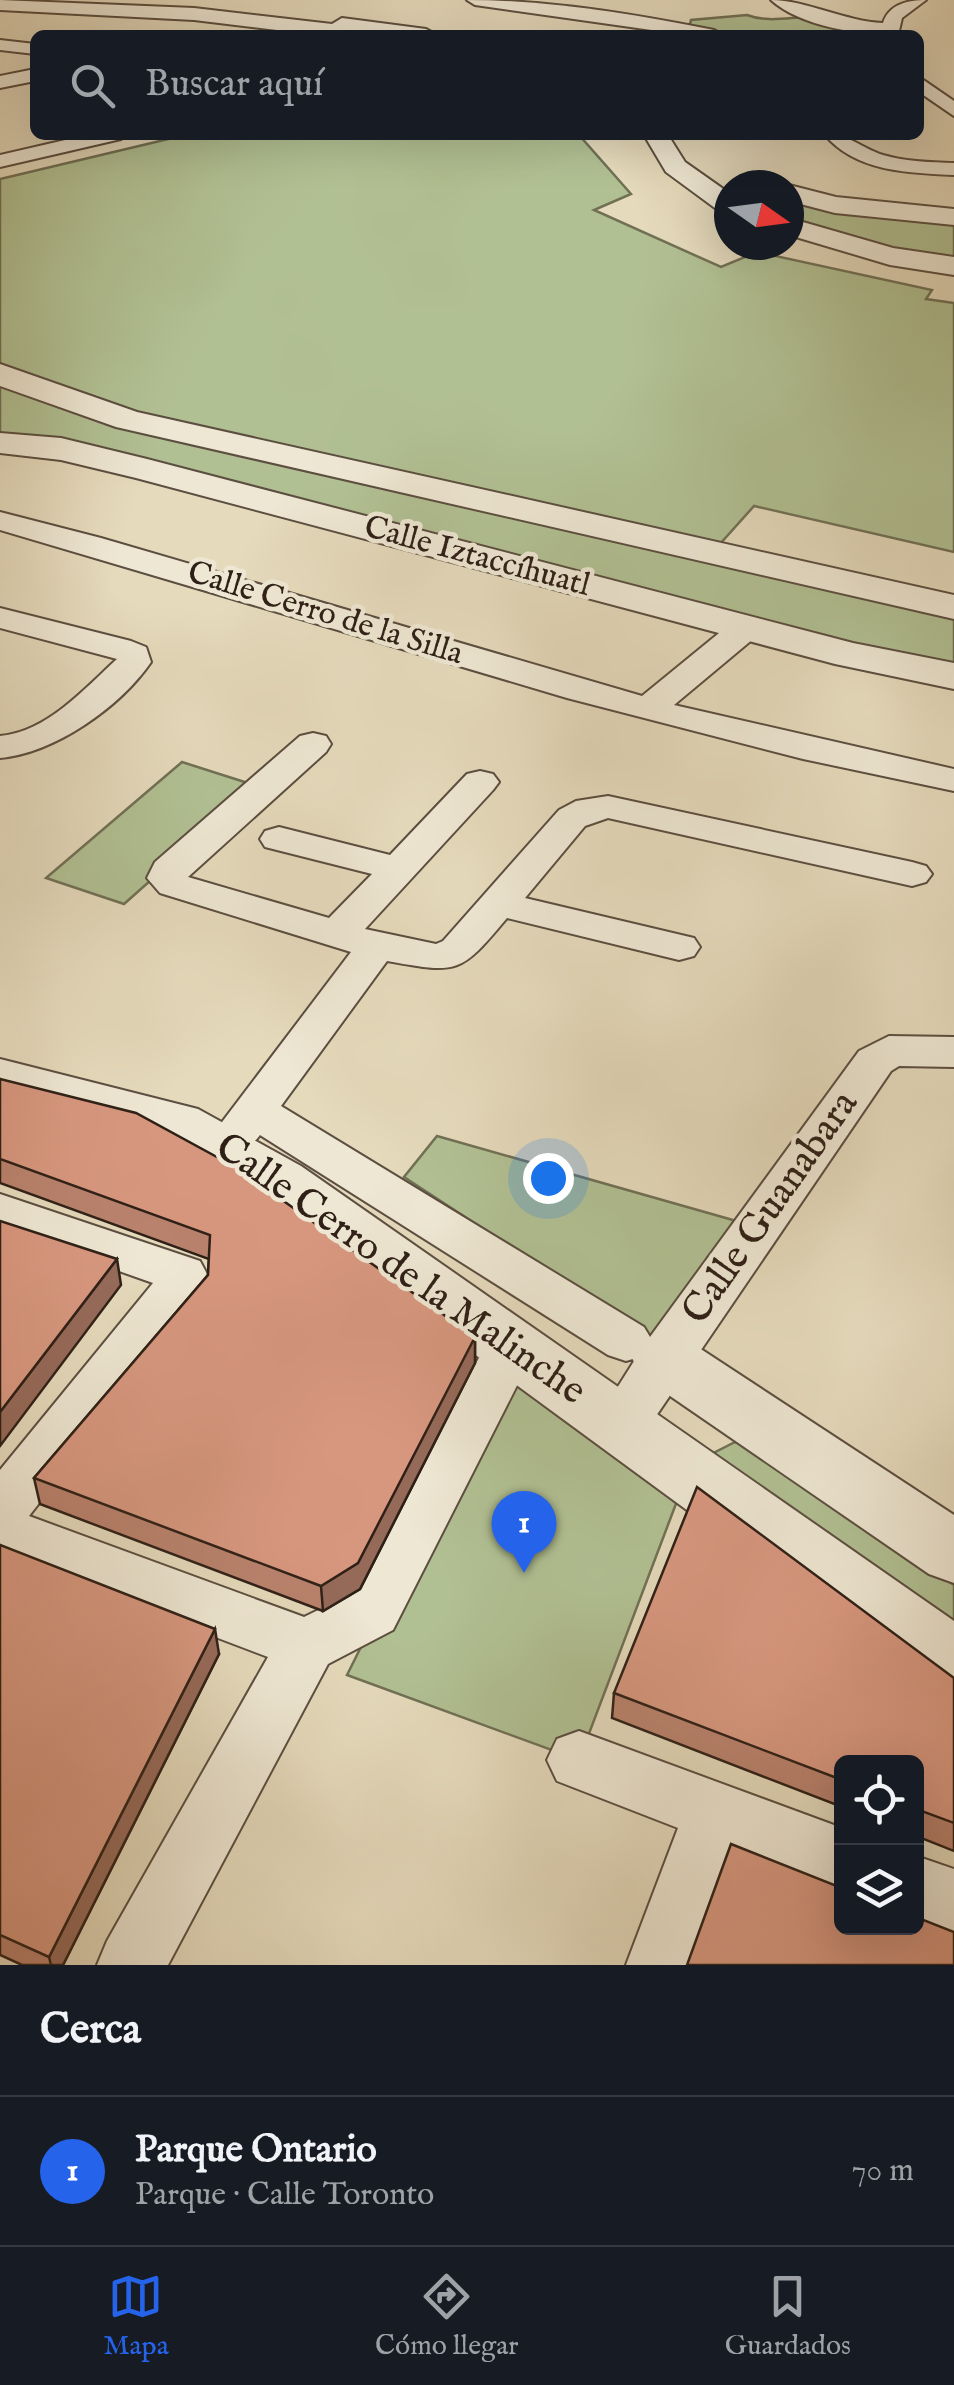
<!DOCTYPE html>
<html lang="es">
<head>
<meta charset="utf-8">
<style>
	:root { --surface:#171b24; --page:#242831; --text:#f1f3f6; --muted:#9ea1a6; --line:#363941; --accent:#2563eb }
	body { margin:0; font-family:"IM FELL English",serif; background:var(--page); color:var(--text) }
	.controls { position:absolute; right:30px; bottom:30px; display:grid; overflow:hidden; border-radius:15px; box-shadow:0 10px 40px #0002 }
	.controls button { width:90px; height:90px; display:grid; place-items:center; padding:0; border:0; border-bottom:2px solid var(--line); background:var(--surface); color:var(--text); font:50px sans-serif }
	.compass { position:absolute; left:714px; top:170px; width:90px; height:90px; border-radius:50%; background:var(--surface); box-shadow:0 10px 40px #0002; rotate:104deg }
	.you { position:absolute; left:548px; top:1178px; width:35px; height:35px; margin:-25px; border:8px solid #fff; border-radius:50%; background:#1a73e8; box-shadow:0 0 0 15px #1a73e833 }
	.badge { display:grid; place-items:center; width:65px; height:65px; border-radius:50%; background:var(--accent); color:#fff; font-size:32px; font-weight:700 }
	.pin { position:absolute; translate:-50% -82px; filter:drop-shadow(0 2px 5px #0008) }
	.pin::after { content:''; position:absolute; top:52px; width:35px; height:30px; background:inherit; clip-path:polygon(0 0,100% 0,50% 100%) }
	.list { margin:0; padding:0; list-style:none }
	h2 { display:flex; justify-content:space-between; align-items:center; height:130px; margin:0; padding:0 40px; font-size:42px }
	h2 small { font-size:32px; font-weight:400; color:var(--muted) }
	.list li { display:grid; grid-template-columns:65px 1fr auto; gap:30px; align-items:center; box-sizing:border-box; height:150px; padding:0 40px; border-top:2px solid var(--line) }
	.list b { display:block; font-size:38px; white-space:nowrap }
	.list p { margin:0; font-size:32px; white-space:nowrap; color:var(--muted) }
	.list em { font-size:32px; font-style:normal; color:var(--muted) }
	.icon { flex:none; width:55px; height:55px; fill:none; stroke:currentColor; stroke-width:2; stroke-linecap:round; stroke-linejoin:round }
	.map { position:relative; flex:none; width:954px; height:1965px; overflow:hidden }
	.search { position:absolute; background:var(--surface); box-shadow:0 10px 40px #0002; left:30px; right:30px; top:30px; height:110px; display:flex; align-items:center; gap:25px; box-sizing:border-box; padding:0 35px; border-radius:15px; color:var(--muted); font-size:38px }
	.sheet { height:280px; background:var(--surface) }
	nav { display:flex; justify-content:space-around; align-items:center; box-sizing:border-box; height:140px; border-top:2px solid var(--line); background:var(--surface); font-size:28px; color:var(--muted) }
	nav a { display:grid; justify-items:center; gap:5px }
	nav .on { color:var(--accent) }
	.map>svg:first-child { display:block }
	.green { fill:#b1c093; stroke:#707055; stroke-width:2.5 }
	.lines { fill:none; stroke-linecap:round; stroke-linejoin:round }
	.minor-casing { stroke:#5c4e40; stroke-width:4 }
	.tertiary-casing { stroke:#5c4e40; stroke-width:4 }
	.minor { fill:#eee7d3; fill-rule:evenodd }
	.tertiary { fill:#eee7d3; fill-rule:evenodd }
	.wall { fill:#b9826d; stroke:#2f2017; stroke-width:2.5 }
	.shaded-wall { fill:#966a59; stroke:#2f2017; stroke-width:2.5 }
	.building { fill:#d7977f; stroke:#2f2017; stroke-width:2.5 }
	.labels { text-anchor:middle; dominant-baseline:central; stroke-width:9; stroke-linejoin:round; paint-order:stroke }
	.far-street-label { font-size:32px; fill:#2f2017; stroke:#eee7d3 }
	.street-label { font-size:40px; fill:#2f2017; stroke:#eee7d3 }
</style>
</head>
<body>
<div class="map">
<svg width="954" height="1965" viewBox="0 0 954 1965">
	<rect width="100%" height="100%" fill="#e5dabc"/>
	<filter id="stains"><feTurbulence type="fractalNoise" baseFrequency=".002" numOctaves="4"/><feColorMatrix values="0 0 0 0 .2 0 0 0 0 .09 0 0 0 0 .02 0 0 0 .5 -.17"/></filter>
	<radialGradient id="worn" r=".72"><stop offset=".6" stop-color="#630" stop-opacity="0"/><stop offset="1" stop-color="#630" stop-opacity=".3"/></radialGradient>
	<g class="green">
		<path d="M747,15c21,8 43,2 65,2 27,0 64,6 88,18h-251l11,-5 29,-2 2,-8z"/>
		<path d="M185,135h394l52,59 -37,16 127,57 36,-15 175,38 -6,9 28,4v249l-200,-46 -43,48 243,58v51l-176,-35 -778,-194v-255z"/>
		<path d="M789,193l165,25v48l-165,-40z"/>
		<path d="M182,762l75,24 -133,118 -78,-26z"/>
		<path d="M437,1136l310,88 -84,123 -259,-170z"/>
		<path d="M511,1346l177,126 -109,288 -232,-85z"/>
		<path d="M735,1442l18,3 201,140v64l-262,-185z"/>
	</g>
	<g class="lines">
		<g class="minor-casing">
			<g id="minor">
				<path d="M467,0c83,0 165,14 247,30l9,5h-36l-212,-30z"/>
				<path d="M771,0c35,0 72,21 112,23 6,-19 25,-23 43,-23l-24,18 -4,17c-37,0 -97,-8 -127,-35z"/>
				<path d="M0,40l35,4v10l-35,-4z"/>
				<path d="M35,69v12l-35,7v-12z"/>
				<path d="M919,77l35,24v15l-35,-24z"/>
				<path d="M87,135h37l-3,4 -121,28v-12z"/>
				<path d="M825,135c27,0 34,12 58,20 23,7 48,7 71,8v12c-44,-2 -98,-3 -129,-40z"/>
				<path d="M0,512l101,26 541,158 93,-76h24l5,7 -5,7 -85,71 280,64v22l-151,-32 -236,-61 -567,-168z"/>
				<path d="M0,608l131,33 15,6 5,15c-31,45 -96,91 -151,96v-22c47,-4 84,-47 117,-77l-117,-31z"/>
				<path d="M313,733l13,3 5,8 -5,8 -138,125 141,41 43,-44 -107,-27 -5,-8 5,-8 14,-4 111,28 77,-81 13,-3 13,3 6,8 -6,8 -128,139 71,15 7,-3 116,-131 17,-9 32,-5 304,66 14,4 6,8 -6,8 -14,4 -304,-68 -23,8 -60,72 169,40 6,9 -6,9 -15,4 -172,-42c-47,56 -48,56 -120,43l-106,145 363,221 6,10 209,-286 30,-15 65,1v30l-55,-1 -8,5 -250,367 -19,7 -19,-7 -8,-15 41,-65 -10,3 -18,-6 -348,-220c-12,16 -23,15 -40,10l-7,-11 138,-182 -191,-59 -13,-15 8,-16 145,-126z"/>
				<path d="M0,1194l200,67 7,13 -9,25 -169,217 275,101 47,-23 142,-262 18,-6 18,6 8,14 -144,284 -65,34 -160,301h-71l10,-24 161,-284 -268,-102v-85l153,-187 -153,-54z"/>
				<path d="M579,1731l263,97v64l-107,-42 -41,115h-68l52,-137 -121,-47 -10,-21 10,-21z"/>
				<path d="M916,1856l38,13v66l-38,-14z"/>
			</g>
		</g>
		<g class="tertiary-casing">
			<g id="tertiary">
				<path d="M0,0l194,8 138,16 10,-6 84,11 11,6h-118l-125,-15 -194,-10z"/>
				<path d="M644,135h24l17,27 44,31v20l-10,-2 -53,-39z"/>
				<path d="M789,185l47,12 118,12v16l-119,-12 -46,-12z"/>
				<path d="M789,218l104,30 61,9v18l-64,-10 -101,-30z"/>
				<path d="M0,364l137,48 817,183v24l-838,-192 -116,-41z"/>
				<path d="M0,433l61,5 86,21 706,184 101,20v26l-119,-25 -699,-186 -75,-18 -61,-7z"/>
				<path d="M0,1059l198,50 103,57 653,455v75l-26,-9 -669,-491 -100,-58 -159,-41z"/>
				<path d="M664,1333l23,7 267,175v68l-25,-9 -288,-198 -9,-18 9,-18z"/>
			</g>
		</g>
		<use href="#minor" class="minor"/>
		<use href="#tertiary" class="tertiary"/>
	</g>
	<g class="wall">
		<path d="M0,1079l475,258v26l-115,226 -37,22 -283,-107 -6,-26 174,-203 1,-16 -209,-76z"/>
		<path d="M0,1545l219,109 -156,311h-41l-22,-10z"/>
		<path d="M954,1678v173l-38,-15v-74h-74v45l-230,-89 2,-25z"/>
	</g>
	<g class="shaded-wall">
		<path d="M117,1259l4,26 -121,161v-34z"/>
		<path d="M475,1337v26l-115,226 -37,22 -2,-25z"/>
		<path d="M215,1629l4,25 -156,311h-12l-2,-8z"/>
	</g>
	<g class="building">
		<path d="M0,1079l136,34 101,55 238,169 -117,226 -37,23 -287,-108 174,-203 2,-40 -210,-76z"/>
		<path d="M0,1221l117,38 -117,153z"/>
		<path d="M697,1487l257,191v145l-38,-14v-47h-74v18l-228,-87z"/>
		<path d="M0,1545l215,84 -166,328 -49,-22z"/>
		<path d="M731,1844l111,44v40h74v-11l38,15v33h-267z"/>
	</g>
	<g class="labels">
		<g class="far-street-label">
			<text transform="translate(477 557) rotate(15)">Calle Iztaccíhuatl</text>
			<text transform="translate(325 614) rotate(17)">Calle Cerro de la Silla</text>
		</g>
		<g class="street-label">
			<text transform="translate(771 1208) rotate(-55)">Calle Guanabara</text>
			<text transform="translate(400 1270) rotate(35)">Calle Cerro de la Malinche</text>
		</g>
	</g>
	<rect width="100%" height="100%" filter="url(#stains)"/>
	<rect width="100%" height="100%" fill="url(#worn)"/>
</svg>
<div class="controls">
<button><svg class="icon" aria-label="locate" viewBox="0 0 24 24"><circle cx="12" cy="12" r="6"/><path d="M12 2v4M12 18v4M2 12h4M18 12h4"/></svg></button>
<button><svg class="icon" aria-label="layers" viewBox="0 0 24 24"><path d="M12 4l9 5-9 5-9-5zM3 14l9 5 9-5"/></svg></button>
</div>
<svg class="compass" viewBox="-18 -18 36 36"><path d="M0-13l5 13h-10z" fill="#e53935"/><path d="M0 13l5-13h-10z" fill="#9ea1a6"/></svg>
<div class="you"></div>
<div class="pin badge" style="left:524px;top:1573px">1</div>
<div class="search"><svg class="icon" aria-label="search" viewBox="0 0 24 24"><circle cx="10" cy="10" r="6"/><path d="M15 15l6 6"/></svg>Buscar aquí</div>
</div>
<section class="sheet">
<h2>Cerca<small></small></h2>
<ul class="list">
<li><span class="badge">1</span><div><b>Parque Ontario</b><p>Parque · Calle Toronto</p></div><em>70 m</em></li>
</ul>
</section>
<nav>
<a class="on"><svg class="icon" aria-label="map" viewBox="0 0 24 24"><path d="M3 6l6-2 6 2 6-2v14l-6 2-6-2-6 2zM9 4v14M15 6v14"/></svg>Mapa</a>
<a><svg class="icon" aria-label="directions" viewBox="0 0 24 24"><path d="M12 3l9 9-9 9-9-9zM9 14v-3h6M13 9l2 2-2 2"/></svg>Cómo llegar</a>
<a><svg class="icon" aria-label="saved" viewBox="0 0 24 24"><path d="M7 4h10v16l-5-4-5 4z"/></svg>Guardados</a>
</nav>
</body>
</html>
